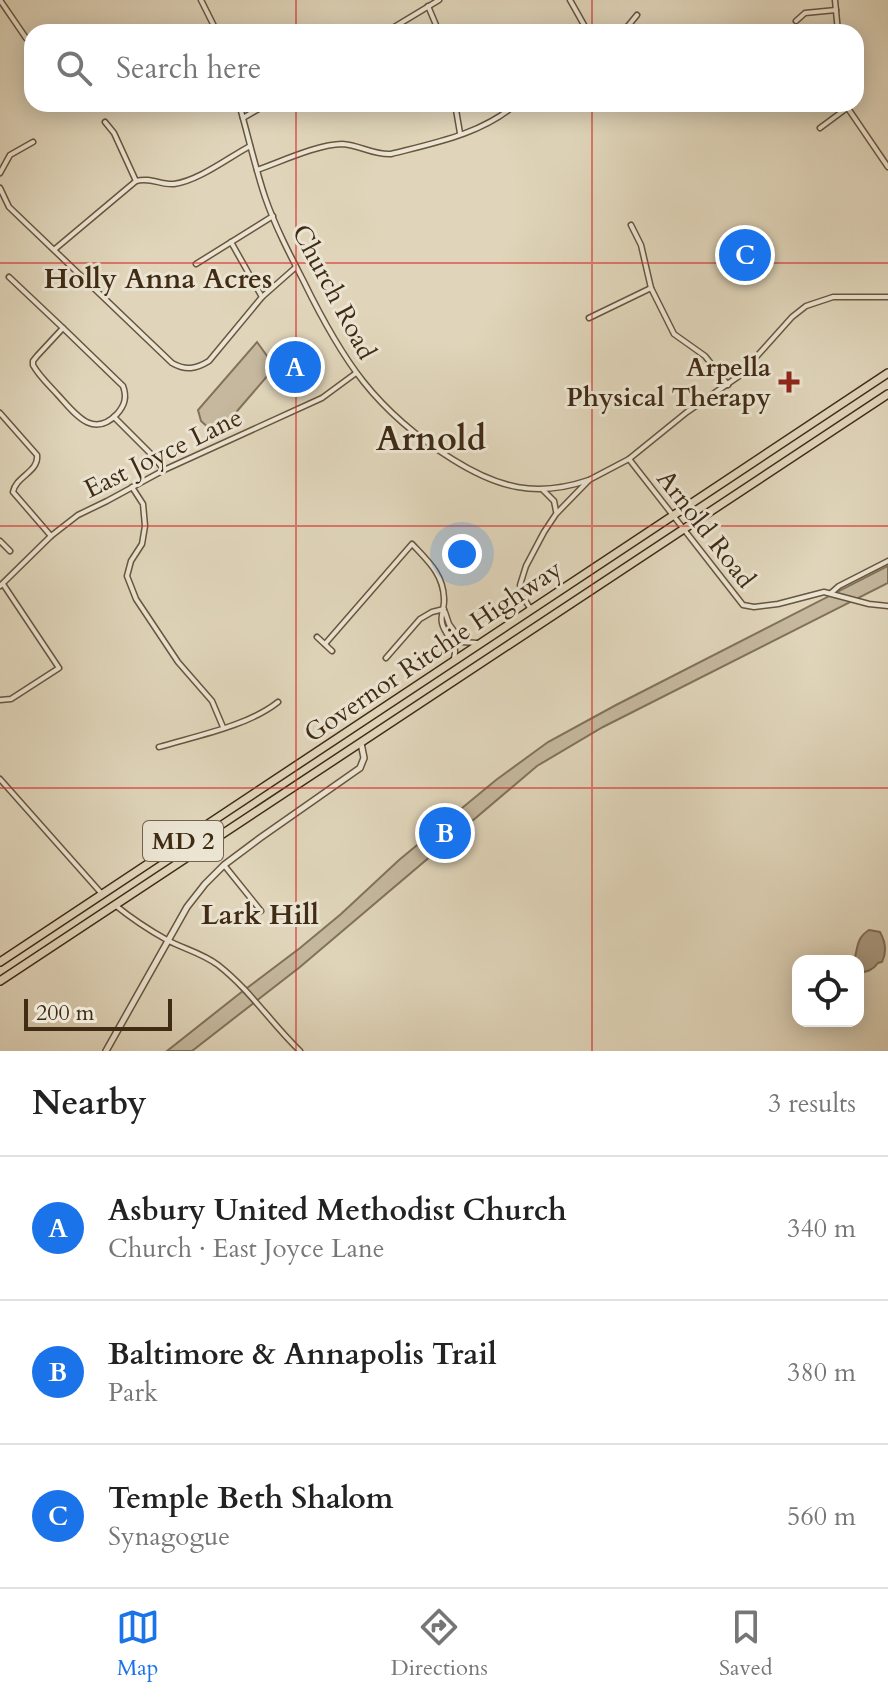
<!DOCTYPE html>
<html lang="en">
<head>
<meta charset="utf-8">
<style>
	:root { --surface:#fff; --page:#f6f6f6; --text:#222; --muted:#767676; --line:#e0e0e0; --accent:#1a73e8 }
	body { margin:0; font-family:Cardo,serif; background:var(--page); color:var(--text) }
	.controls { position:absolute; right:24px; bottom:24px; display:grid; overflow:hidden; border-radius:16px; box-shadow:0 4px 20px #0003 }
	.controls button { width:72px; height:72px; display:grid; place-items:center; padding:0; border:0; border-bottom:2px solid var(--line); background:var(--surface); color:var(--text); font:40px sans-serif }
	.scale { position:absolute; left:24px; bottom:20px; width:148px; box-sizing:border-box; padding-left:8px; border:4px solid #402b15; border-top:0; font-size:22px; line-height:28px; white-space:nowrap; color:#402b15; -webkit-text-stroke:6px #ebe4d2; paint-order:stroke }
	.you { position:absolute; left:462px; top:554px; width:28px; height:28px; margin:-20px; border:6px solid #fff; border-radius:50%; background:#1a73e8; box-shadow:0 0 0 12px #1a73e833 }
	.badge { display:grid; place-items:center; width:52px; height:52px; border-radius:50%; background:var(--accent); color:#fff; font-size:26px; font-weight:700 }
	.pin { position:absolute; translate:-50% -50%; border:4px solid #fff; box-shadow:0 2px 8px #0006 }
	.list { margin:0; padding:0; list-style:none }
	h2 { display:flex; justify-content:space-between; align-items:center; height:104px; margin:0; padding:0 32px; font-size:34px }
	h2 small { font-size:26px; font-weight:400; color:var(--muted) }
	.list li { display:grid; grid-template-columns:52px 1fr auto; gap:24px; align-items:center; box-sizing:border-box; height:144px; padding:0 32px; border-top:2px solid var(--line) }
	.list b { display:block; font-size:30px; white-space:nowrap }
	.list p { margin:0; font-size:26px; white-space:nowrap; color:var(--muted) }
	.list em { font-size:26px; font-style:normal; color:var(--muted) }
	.icon { flex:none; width:44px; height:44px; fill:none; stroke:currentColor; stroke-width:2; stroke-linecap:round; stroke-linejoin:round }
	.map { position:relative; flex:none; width:888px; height:1051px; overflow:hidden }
	.search { position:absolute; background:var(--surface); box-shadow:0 4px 20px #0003; left:24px; right:24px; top:24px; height:88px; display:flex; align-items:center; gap:20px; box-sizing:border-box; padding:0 28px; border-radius:24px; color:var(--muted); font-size:30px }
	.sheet { height:536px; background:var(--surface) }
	nav { display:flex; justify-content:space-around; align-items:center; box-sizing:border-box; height:112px; border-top:2px solid var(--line); background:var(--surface); font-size:22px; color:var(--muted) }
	nav a { display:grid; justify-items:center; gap:4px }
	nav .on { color:var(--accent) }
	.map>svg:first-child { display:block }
	.green { fill:#c5b89e; stroke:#82725a; stroke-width:2 }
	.water { fill:#aa9b82; stroke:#806e56; stroke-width:2 }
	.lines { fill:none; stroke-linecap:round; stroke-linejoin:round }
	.minor-casing { stroke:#68563e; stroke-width:7 }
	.tertiary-casing { stroke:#68563e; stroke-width:8 }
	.trunk-casing { stroke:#402b15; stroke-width:10 }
	.minor { stroke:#ebe4d2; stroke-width:4 }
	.tertiary { stroke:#ebe4d2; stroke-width:5 }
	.trunk { stroke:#e0d5ba; stroke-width:7 }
	.grid { fill:none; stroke:#d62828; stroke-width:2; stroke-opacity:0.55 }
	.poi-dot { fill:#8f2418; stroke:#ebe4d2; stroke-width:3 }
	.labels { text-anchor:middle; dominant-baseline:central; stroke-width:6; stroke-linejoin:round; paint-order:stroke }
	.shield { fill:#ebe4d2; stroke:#73624e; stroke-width:2 }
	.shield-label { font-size:24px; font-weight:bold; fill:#402b15 }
	.street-label { font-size:26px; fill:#402b15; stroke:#ebe4d2 }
	.poi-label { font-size:26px; font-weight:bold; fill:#402b15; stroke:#ebe4d2; text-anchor:end }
	.neighbourhood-label { font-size:28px; font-weight:bold; fill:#402b15; stroke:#ebe4d2 }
	.district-label { font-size:34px; font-weight:bold; fill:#402b15; stroke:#ebe4d2 }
</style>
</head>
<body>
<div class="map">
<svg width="888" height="1051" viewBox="0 0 888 1051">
	<rect width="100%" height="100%" fill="#e0d5ba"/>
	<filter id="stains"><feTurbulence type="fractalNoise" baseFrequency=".0025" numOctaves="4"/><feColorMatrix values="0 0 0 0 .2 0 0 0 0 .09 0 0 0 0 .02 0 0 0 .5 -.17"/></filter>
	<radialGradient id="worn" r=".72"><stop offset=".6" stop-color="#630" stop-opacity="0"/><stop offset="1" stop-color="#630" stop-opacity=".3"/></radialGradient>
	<g class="green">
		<path d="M257,342l18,25 -55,64h-8l-11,-10 -3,-11z"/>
		<path d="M888,566v17l-285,144 -66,39 -237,201 -108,84h-25l72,-57 61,-46 41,-34 58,-54 97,-80 52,-38 68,-37z"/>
	</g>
	<path class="water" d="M869,930l11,2c5,9 7,20 2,30l-4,1c-5,7 -11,9 -20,10v-12h-4c4,-13 2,-23 15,-31z"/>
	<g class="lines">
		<g class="minor-casing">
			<g id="minor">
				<path d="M0,0l26,38"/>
				<path d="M201,0l16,32"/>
				<path d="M570,0l18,32"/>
				<path d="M835,0l3,32"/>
				<path d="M428,6l11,26"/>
				<path d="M796,21l9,-8 31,-3"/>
				<path d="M386,32l53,-32"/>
				<path d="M617,32l11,-6 9,-11"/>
				<path d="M239,104c9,31 16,63 26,93 10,29 24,56 38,83 39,80 72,131 149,179 46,29 84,39 137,21"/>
				<path d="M455,104l5,29"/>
				<path d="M845,104l43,63"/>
				<path d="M243,118l24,-14"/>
				<path d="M105,122l9,11 22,48"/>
				<path d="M820,128l27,-20"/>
				<path d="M257,170c23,-8 62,-26 85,-26 18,1 31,11 49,10 43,-11 91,-20 125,-50"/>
				<path d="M0,173l10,-18 23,-13"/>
				<path d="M0,188l9,19 163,156c14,8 24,6 37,-2l53,-64 34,-30"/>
				<path d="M631,225l10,20 10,43 23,46 31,22 23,29"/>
				<path d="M231,242l31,55"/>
				<path d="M55,249l81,-68c15,-4 24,4 38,3 24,-3 54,-26 76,-38"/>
				<path d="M196,264l77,-48"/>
				<path d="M9,277l54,51"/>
				<path d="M589,318l62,-30"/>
				<path d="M63,328l60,58c4,11 2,19 -6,28 -25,26 -43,-2 -60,-20 -8,-9 -18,-18 -24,-29v-4l4,-5z"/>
				<path d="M0,413l37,42c2,17 -21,21 -24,37l38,44"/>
				<path d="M114,417l40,40 10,13"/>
				<path d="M629,459l114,146 11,2 24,-3 46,-12 45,12 19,2"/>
				<path d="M132,487l11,17 2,22 -3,18 -11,17 -4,15 9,23 42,63 34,39 11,26"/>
				<path d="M543,490l11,11 2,10"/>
				<path d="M0,541l10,10"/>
				<path d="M0,586l51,-50 27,-21 29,-14 57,-31 158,-72 34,-25"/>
				<path d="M831,593l8,-7 49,-25"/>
				<path d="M530,608l-7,-11 -3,-12 6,-19 18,-34 12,-18 33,-34 40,-21 58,-47 52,-36 53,-59 14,-11 27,-9h55"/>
				<path d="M445,612l4,12 13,18 15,1"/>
				<path d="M317,637l15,14"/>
				<path d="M325,644l87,-100c16,17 31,30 32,54 1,9 -4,17 -2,25 3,14 17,19 12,35"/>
				<path d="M386,658l34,-39 12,-7 12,-3"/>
				<path d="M0,700l11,-1 48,-31 -56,-84"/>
				<path d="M159,747c37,-11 89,-21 119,-45"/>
				<path d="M0,779l102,115"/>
				<path d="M224,865l37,46"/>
				<path d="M115,905c16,13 34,25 52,35 17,9 35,13 51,25 32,25 53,58 82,86"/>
			</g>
		</g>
		<g class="tertiary-casing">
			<path id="tertiary" d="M106,1051l81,-144 18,-23 19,-19 36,-27 100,-70 4,-10 -3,-15"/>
		</g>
		<g class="trunk-casing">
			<g id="trunk">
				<path d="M0,962l888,-589"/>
				<path d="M0,981l888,-587"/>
			</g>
		</g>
		<use href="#minor" class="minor"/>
		<use href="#tertiary" class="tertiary"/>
		<use href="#trunk" class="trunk"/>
	</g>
	<path class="grid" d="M296,0v32M592,0v32M296,104v947M592,104v947M0,263h888M0,526h888M0,788h888"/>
	<path class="poi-dot" d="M785 370h8v8h8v8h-8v8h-8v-8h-8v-8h8z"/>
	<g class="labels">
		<rect class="shield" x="143" y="821" width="80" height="40" rx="6"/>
		<g class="shield-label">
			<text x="183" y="841">MD 2</text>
		</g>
		<g class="street-label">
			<text transform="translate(334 292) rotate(62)">Church Road</text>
			<text transform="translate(163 453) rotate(-26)">East Joyce Lane</text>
			<text transform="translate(706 529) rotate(52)">Arnold Road</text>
			<text transform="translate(433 651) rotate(-34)">Governor Ritchie Highway</text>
		</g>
		<g class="poi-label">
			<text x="771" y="367">Arpella<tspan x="771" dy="30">Physical Therapy</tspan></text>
		</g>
		<g class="neighbourhood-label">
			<text x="158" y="279">Holly Anna Acres</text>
			<text x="260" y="915">Lark Hill</text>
		</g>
		<g class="district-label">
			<text x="431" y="439">Arnold</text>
		</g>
	</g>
	<rect width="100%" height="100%" filter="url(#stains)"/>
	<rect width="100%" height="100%" fill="url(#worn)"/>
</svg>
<div class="controls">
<button><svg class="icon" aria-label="locate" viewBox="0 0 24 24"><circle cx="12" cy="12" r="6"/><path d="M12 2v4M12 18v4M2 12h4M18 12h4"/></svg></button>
</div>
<div class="scale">200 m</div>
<div class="you"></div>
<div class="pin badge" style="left:295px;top:367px">A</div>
<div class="pin badge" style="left:445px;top:833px">B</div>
<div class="pin badge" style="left:745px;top:255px">C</div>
<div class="search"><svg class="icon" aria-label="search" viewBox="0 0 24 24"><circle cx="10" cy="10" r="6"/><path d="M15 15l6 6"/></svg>Search here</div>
</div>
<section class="sheet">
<h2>Nearby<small>3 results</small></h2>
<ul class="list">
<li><span class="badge">A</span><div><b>Asbury United Methodist Church</b><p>Church · East Joyce Lane</p></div><em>340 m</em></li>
<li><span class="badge">B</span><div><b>Baltimore &amp; Annapolis Trail</b><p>Park</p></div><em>380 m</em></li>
<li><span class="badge">C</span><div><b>Temple Beth Shalom</b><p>Synagogue</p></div><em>560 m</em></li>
</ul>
</section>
<nav>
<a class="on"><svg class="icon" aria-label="map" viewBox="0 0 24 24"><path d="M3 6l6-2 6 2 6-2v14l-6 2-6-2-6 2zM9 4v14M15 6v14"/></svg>Map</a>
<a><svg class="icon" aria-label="directions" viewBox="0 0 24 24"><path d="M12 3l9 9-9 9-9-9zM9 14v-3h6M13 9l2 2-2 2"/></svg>Directions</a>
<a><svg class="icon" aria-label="saved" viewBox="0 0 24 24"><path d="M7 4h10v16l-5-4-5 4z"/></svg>Saved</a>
</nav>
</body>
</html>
